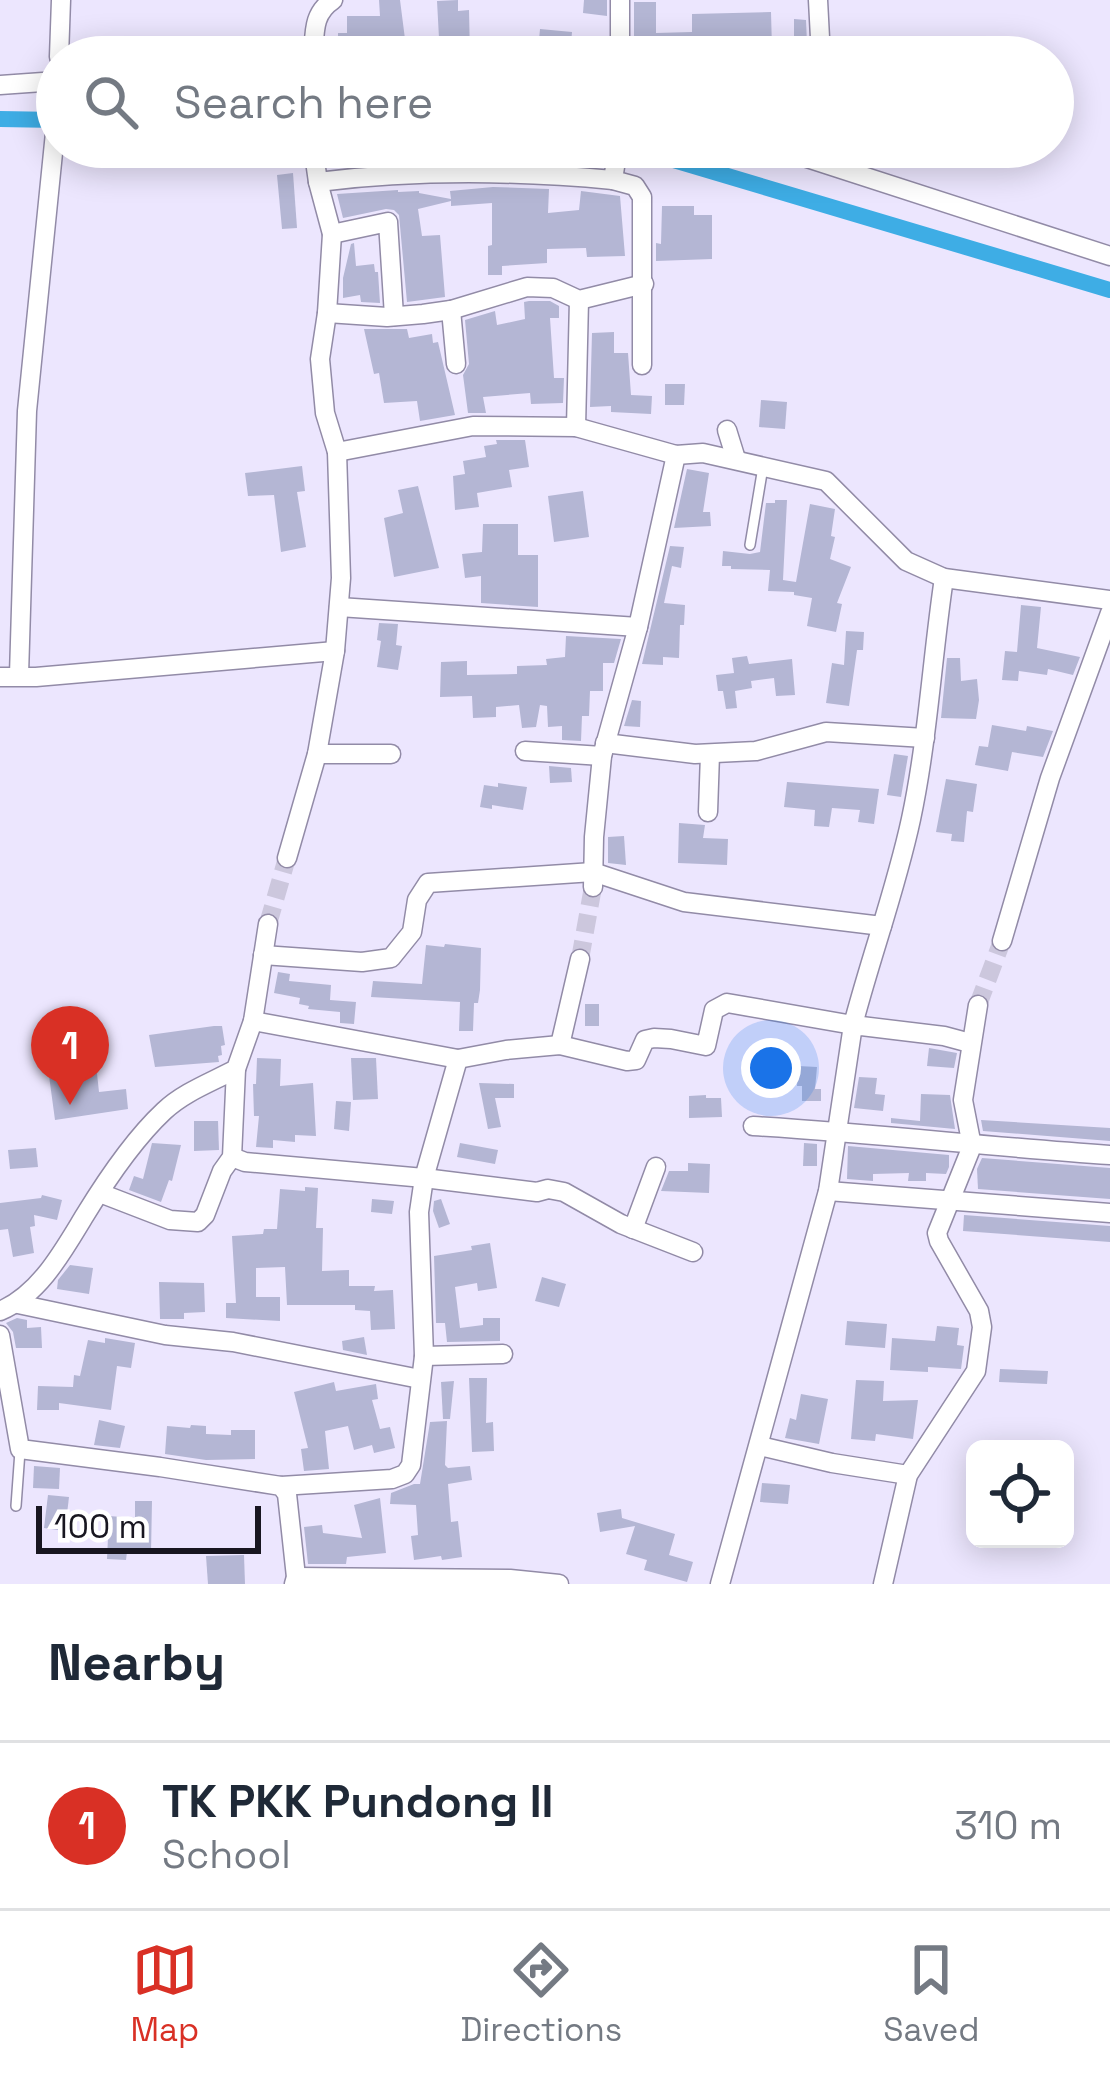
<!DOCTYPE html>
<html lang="en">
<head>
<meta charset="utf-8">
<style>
	body { margin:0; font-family:"Space Grotesk",sans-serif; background:#f2f2f3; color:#1f2937 }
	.controls { position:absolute; right:36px; bottom:36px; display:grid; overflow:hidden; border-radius:18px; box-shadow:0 6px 30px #0003 }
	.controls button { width:108px; height:108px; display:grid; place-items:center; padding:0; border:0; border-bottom:3px solid #e0e1e3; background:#fff; color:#1f2937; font:60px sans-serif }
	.scale { position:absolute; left:36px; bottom:30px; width:225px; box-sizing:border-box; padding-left:12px; border:6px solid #181620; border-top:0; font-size:33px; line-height:42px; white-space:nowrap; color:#181620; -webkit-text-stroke:9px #fff; paint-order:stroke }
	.you { position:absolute; left:771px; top:1068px; width:42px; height:42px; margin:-30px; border:9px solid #fff; border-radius:50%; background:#1a73e8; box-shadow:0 0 0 18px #1a73e833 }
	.badge { display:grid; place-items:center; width:78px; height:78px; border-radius:50%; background:#d93025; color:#fff; font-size:39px; font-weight:700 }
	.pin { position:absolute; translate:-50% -99px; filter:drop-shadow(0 3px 6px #0008) }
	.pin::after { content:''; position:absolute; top:63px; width:42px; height:36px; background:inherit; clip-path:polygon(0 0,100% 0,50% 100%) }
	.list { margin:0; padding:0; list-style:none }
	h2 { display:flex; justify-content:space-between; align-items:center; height:156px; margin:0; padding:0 48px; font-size:51px }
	h2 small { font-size:39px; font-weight:400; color:#747a83 }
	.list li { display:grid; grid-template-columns:78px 1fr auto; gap:36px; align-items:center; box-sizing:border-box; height:168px; padding:0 48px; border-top:3px solid #e0e1e3 }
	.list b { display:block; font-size:45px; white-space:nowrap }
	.list p { margin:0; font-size:39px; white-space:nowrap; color:#747a83 }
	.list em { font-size:39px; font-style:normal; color:#747a83 }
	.icon { flex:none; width:66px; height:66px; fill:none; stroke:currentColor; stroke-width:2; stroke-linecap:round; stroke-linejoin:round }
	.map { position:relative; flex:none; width:1110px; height:1584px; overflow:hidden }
	.search { position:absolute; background:#fff; box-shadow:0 6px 30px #0003; left:36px; right:36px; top:36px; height:132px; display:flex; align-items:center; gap:30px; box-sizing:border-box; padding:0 42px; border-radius:66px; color:#747a83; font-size:45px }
	.sheet { height:324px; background:#fff }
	nav { display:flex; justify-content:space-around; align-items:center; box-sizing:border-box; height:168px; border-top:3px solid #e0e1e3; background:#fff; font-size:33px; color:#747a83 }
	nav a { display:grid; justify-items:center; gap:6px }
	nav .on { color:#d93025 }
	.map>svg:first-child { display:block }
</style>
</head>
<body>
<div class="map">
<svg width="1110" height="1584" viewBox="0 0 1110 1584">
	<rect width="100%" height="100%" fill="#ece6fe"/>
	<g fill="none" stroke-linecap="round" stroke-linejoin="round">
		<g stroke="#3eade5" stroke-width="16">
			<polyline points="0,119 57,120"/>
			<polyline points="630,147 1110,290"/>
		</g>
	</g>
	<g fill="#b4b6d4">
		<polygon points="379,0 400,0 405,39 439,38 437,1 458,0 458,11 469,10 470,56 338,57 338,33 347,33 347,16 380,16"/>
		<polygon points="584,0 607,0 607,16 583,13"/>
		<polygon points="634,2 656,2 656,33 692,32 692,14 771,12 772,49 765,49 765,57 634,57"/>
		<polygon points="794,19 806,20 807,43 794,42"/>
		<polygon points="540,29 572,32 570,54 538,51"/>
		<polygon points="293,173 297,228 282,229 277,175"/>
		<polygon points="493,187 549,189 548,213 579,210 581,191 620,196 625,256 587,257 586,248 547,249 547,263 502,266 502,275 488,275 488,246 492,245 492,203 451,206 451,201 418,209 422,236 440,235 445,297 407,302 399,215 394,210 386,209 343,218 337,194 398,190 398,192 419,191 419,193 451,199 450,191"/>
		<polygon points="662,206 694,206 694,215 712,215 712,259 656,261 656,243 661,244"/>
		<polygon points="354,243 356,266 374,264 375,272 378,272 380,303 361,302 360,295 343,298 343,278 351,244"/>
		<polygon points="529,301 550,301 559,306 559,318 550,318 554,378 564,378 563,403 531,404 530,393 483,397 486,413 468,413 463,375 469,364 465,320 495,311 497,325 525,319 524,302"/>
		<polygon points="364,329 407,329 409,338 432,334 433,343 438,342 455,415 420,421 417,401 384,403 379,373 374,374"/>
		<polygon points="614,332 614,353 628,353 631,395 652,396 651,414 611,412 611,406 590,407 592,333"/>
		<polygon points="665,384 685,384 684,405 665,405"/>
		<polygon points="761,400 787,402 785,429 759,427"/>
		<polygon points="496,440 525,440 529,467 509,470 512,487 477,493 479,507 455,510 453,476 465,474 463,461 486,457 484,446 497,444"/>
		<polygon points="302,466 305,491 297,492 306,547 281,552 274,495 248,496 245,473"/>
		<polygon points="687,469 709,473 703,512 710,512 711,526 674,528"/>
		<polygon points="418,486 439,568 394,577 384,518 403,513 398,490"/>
		<polygon points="583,491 589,537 554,542 548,496"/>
		<polygon points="775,500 787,500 783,580 796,582 810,504 835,509 831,536 835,537 830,559 851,567 837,603 842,604 836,632 807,626 812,598 794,595 794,592 768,591 770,570 731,569 731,566 722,566 723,551 750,554 760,552 766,503 775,503"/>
		<polygon points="483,524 518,524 518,555 538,555 538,607 481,603 481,576 465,578 462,554 482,552"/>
		<polygon points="670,546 684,547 681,568 672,566 664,603 685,605 684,625 680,625 679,658 663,657 663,665 642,664"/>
		<polygon points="1021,605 1041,607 1037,648 1080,657 1073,675 1048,669 1047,675 1019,671 1018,681 1002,680 1005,651 1017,652"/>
		<polygon points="379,623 398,624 396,645 402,646 398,670 377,667 381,641 377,640"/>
		<polygon points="846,631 864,632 863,650 857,650 849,706 826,703 832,663 844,665"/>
		<polygon points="566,636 621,639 614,663 603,663 603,691 590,691 589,716 582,716 581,741 562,740 562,726 548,727 547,706 540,705 536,727 522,728 519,705 496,707 496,717 473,718 472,696 440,697 441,662 467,661 467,675 517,674 517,666 547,665 546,659 565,657"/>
		<polygon points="747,656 749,664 792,659 795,695 776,696 774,678 751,681 752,688 735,691 737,708 726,709 723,691 718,691 716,675 734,673 732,658"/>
		<polygon points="947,658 960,658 961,681 977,679 979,700 976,719 941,718"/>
		<polygon points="632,700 641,701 640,727 624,726"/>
		<polygon points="992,725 1026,731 1027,726 1053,731 1043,757 1012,752 1008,771 975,765 979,746 988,747"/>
		<polygon points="894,754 908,756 901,797 887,795"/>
		<polygon points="549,766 571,768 572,782 550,783"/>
		<polygon points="946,779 977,784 973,812 967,811 964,842 951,841 952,834 936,832"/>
		<polygon points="787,782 879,789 874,824 858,822 860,810 832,808 829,827 814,826 815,810 784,807"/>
		<polygon points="498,783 527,787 523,810 492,805 492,809 480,807 484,785 498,787"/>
		<polygon points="679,823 705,825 703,838 728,839 727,865 678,863"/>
		<polygon points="624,836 626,865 608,863 608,837"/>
		<polygon points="445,944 481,948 480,990 478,1003 474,1003 473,1031 459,1031 460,1002 371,997 373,981 422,984 426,945 444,947"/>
		<polygon points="278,972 290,974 289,981 331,985 330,1000 356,1002 354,1024 340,1023 340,1012 308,1009 309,1006 299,1004 300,998 274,993"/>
		<rect x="585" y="1004" width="14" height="22"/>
		<polygon points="214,1026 222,1026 225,1045 221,1046 222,1055 218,1056 219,1062 155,1067 149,1035"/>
		<polygon points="929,1048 957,1053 954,1068 927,1066"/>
		<polygon points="95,1055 99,1092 126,1089 128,1109 55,1120 47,1061"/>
		<polygon points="257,1058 281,1059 280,1086 313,1083 316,1136 295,1135 295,1142 273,1140 273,1148 256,1147 259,1116 254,1116 253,1084 256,1084"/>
		<polygon points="351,1058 376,1058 378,1099 353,1100"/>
		<polygon points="798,1066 817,1067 815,1089 821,1089 821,1101 802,1101 802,1086 797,1086"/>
		<polygon points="859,1077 877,1078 875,1094 885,1095 883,1111 854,1108"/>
		<polygon points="479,1083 514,1084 514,1098 495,1098 501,1127 488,1129"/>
		<polygon points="921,1094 950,1095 955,1129 891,1123 891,1118 920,1121"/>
		<polygon points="706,1095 706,1098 721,1098 722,1117 689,1118 689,1096"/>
		<polygon points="336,1101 351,1102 349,1131 334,1129"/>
		<polygon points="981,1120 1110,1128 1110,1141 983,1131"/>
		<polygon points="194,1121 218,1121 219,1150 194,1151"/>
		<polygon points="152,1143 181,1145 172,1181 169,1180 161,1202 129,1190 134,1176 143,1179"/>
		<polygon points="460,1143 498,1150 495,1164 457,1157"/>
		<polygon points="804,1143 817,1144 817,1166 803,1166"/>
		<polygon points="848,1146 949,1155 949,1167 946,1174 926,1173 926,1181 908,1181 909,1173 873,1174 873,1181 847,1179"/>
		<polygon points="36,1148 38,1167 10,1169 8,1150"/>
		<polygon points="982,1158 1110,1168 1110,1199 978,1189 977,1169"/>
		<polygon points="688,1163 710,1164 709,1193 661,1191 669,1171 688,1171"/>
		<polygon points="305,1187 318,1188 316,1228 323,1228 322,1271 349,1270 349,1286 375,1286 374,1291 393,1290 395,1329 371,1330 370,1311 355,1310 355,1305 287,1305 285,1267 256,1268 256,1297 280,1297 280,1321 226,1318 226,1303 236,1303 232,1236 263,1234 264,1229 277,1229 280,1189 305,1191"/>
		<polygon points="42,1195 62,1200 57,1220 34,1215 35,1226 30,1227 34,1253 13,1257 8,1229 0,1230 0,1203 41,1198"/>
		<polygon points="372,1199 394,1201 392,1214 371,1212"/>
		<polygon points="441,1199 450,1224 439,1228 433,1211 434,1201"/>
		<polygon points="964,1215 1110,1226 1110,1242 963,1231"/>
		<polygon points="490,1243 497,1288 478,1291 477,1283 455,1287 460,1328 483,1325 483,1318 500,1318 500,1341 447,1342 445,1323 436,1323 434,1256 472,1250 471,1246"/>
		<polygon points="70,1265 93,1268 89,1294 57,1289 58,1280"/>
		<polygon points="542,1277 566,1284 559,1307 535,1301"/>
		<polygon points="159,1282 204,1283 205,1312 184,1313 184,1319 160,1319"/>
		<polygon points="17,1318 27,1320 27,1328 41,1327 42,1348 16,1348 13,1332 6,1323"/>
		<polygon points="847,1321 887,1324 885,1348 845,1345"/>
		<polygon points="937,1326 959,1328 957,1345 964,1346 961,1369 928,1367 928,1372 890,1370 892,1338 935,1341"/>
		<polygon points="364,1337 367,1355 343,1350 342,1341"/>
		<polygon points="105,1338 135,1343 131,1368 117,1366 111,1410 59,1403 59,1410 37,1410 38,1386 73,1387 74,1375 80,1376 88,1340 105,1343"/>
		<polygon points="1000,1369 1048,1371 1047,1384 999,1382"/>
		<polygon points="469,1378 487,1378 486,1423 493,1422 494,1451 472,1452"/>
		<polygon points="856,1380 884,1381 883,1401 918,1400 913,1439 876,1434 875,1441 851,1439"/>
		<polygon points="454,1381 450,1419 443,1419 441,1382"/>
		<polygon points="334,1382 336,1391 376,1384 378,1399 372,1400 380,1429 390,1427 395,1448 374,1453 372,1445 354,1450 348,1426 325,1431 329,1469 304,1471 301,1449 308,1448 294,1392"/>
		<polygon points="801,1394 828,1399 819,1444 785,1438 790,1418 796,1420"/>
		<polygon points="99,1420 125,1426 120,1448 94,1445"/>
		<polygon points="447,1421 445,1465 448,1468 470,1466 472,1480 448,1484 451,1522 458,1521 462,1557 442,1560 441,1556 414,1560 411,1536 418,1535 416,1505 390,1504 391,1493 414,1484 420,1484 430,1422"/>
		<polygon points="191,1425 206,1426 206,1434 231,1435 231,1430 255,1430 255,1459 206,1460 165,1454 167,1426 190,1428"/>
		<polygon points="34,1466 60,1468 59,1489 33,1488"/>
		<polygon points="762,1483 790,1485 788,1504 760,1502"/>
		<polygon points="48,1495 69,1497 65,1531 44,1528"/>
		<polygon points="380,1498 386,1553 347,1557 346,1564 308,1564 304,1527 322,1525 323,1533 362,1538 354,1505"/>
		<polygon points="135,1501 152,1501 151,1553 127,1552 126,1560 107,1559 109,1516 135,1518"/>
		<polygon points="621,1509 622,1518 675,1534 669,1555 693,1562 687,1582 644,1570 647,1560 626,1554 635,1526 600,1532 597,1513"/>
		<polygon points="244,1555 245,1584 208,1584 206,1556"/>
	</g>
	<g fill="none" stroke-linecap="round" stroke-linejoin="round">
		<g stroke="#ccc7dd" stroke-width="18" stroke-dasharray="18 9" stroke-linecap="butt">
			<polyline points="268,924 287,858"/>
			<polyline points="580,959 593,887"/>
			<polyline points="978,1005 1002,941"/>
		</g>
		<g stroke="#928ba7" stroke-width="12">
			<g id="lane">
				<polyline points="750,545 763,467"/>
				<polyline points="16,1506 20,1451"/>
			</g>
		</g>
		<g stroke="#928ba7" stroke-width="21">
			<g id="street">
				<polyline points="818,0 821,57"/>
				<polyline points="59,57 61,0"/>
				<path d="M313 57C315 33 312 14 333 0"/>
				<polyline points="620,57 620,0"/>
				<polyline points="0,85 57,81"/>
				<polyline points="618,147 613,180 635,186 642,197 642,365"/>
				<polyline points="773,147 1110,256"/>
				<path d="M318 182C415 170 516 171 613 180"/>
				<polyline points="332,234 388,222 394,316"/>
				<polyline points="451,310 456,364"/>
				<polyline points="327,313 387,317 423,314 451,310 527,287 553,288 579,300 644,284"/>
				<polyline points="576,427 579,300"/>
				<polyline points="727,430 736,459"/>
				<polyline points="337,452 473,426 576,427 676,455 703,453 826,481 906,561 944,578 1110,600"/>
				<polyline points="339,607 638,627"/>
				<polyline points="19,675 27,411 57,113"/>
				<polyline points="0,677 36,677 335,651"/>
				<polyline points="605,743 695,754 756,751 826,732 925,738"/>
				<polyline points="525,751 602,756"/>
				<polyline points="317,754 391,754"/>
				<polyline points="708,812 710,754"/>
				<polyline points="287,858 317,754 335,651 341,578 337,452 325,413 320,359 327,313 332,234 318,182 313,147"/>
				<polyline points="593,887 594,837 602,756 638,627 676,455"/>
				<polyline points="1002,941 1050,778 1110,613"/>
				<polyline points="263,955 362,962 391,958 412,932 417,900 428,883 593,872 684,902 882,926"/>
				<path d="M253 1021 458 1059 506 1050 560 1045 627 1061 636 1060 645 1040 654 1038 671 1039 706 1046 714 1010 727 1003 853 1025C871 956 896 889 911 819 928 739 932 658 944 578"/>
				<polyline points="560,1045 580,959"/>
				<path d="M753 1126C872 1133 991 1147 1110 1155"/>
				<polyline points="232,1157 245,1162 424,1178 537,1192 548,1189 564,1192 621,1224 693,1252"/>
				<polyline points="828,1191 1110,1213"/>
				<polyline points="100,1193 170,1220 198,1222 205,1215 222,1171 232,1157 236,1069"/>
				<polyline points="633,1229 656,1167"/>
				<polyline points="18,1304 165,1335 233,1342 420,1379"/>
				<path d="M0 1311C40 1294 63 1251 85 1215 107 1179 133 1140 164 1111 184 1092 212 1082 236 1069L253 1021 268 924"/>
				<polyline points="0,1335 20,1449 160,1467 281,1486 287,1494 296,1577 294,1584"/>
				<polyline points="424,1356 503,1354"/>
				<polyline points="760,1446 832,1463 908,1475"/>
				<polyline points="281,1486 392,1479 405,1474 411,1465 424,1356 419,1212 424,1178 458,1059"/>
				<polyline points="296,1577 510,1579 559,1584"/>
				<polyline points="720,1584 828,1191 853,1025 944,1036 970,1043"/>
				<polyline points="883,1584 908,1475 976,1371 982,1327 979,1311 939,1241 937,1233 972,1146 963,1100 978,1005"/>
			</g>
		</g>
		<use href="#lane" stroke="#fff" stroke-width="9"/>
		<use href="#street" stroke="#fff" stroke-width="18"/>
	</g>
</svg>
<div class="controls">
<button><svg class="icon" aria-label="locate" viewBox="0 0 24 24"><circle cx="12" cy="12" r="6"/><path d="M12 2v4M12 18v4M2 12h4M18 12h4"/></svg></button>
</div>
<div class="scale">100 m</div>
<div class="you"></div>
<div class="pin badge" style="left:70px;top:1105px">1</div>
<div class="search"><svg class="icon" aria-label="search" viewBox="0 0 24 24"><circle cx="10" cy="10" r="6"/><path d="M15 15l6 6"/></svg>Search here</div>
</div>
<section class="sheet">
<h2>Nearby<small></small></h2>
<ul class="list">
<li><span class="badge">1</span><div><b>TK PKK Pundong II</b><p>School</p></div><em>310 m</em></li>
</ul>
</section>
<nav>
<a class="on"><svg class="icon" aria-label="map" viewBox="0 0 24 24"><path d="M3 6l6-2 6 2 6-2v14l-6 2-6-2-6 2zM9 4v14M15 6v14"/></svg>Map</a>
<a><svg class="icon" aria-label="directions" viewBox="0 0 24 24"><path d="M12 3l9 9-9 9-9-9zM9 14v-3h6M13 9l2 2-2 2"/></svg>Directions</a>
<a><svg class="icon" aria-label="saved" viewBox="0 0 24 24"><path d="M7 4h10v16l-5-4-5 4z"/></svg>Saved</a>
</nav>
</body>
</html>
